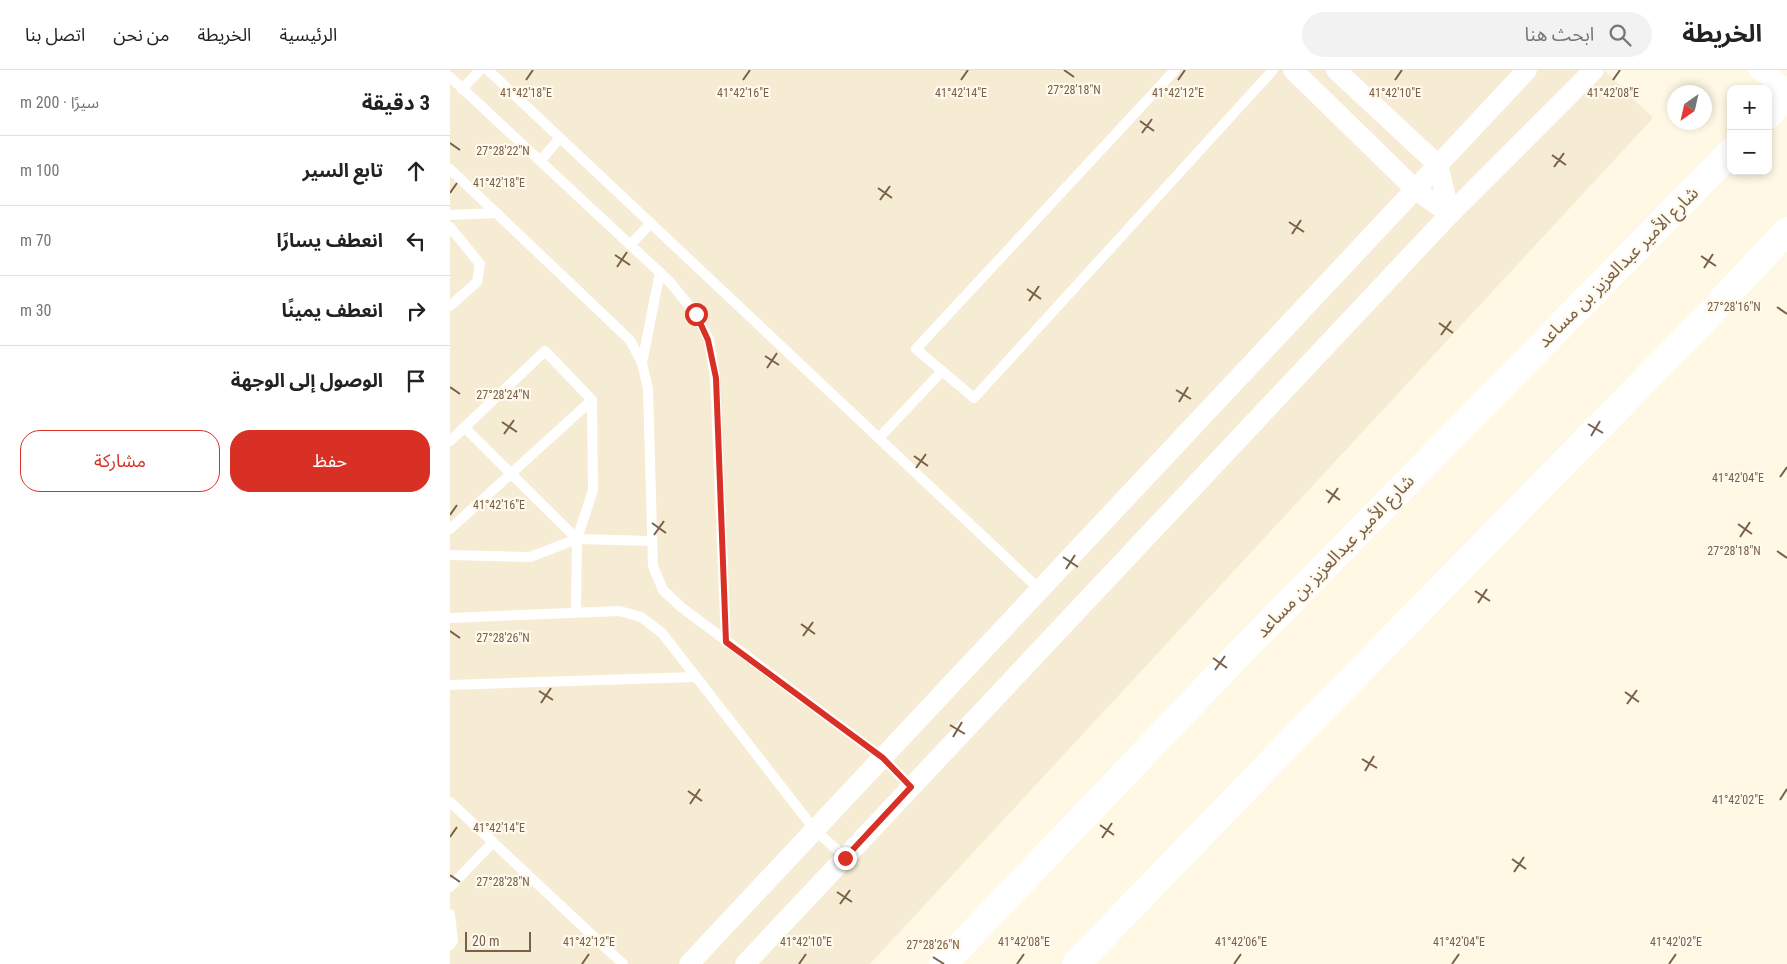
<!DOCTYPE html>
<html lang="ar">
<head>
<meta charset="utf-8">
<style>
	body { margin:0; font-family:"Roboto Condensed","Noto Sans Arabic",sans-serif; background:#f2f2f2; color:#222; direction:rtl }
	.controls { position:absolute; right:15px; top:15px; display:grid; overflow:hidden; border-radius:10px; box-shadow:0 2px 8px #0003 }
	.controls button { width:45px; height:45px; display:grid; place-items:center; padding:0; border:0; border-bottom:1px solid #e0e0e0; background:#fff; color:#222; font:25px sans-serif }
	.compass { position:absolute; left:1217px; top:15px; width:45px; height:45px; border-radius:50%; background:#fff; box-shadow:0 2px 8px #0003; rotate:214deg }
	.scale { position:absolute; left:15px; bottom:12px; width:66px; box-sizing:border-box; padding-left:5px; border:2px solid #796048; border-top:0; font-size:14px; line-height:18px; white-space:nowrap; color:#796048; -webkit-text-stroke:4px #fffaed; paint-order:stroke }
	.stop { position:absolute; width:15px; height:15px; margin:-11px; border:4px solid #d93025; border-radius:50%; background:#fff }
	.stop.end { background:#d93025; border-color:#fff; box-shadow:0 1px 5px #0008 }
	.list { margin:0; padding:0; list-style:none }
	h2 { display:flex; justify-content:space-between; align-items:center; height:65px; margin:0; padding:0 20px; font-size:21px }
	h2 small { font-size:16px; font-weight:400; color:#767676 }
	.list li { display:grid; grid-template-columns:32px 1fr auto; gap:15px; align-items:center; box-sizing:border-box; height:70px; padding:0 20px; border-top:1px solid #e0e0e0 }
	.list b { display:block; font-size:19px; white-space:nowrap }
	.list em { font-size:16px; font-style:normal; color:#767676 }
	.actions { display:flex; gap:10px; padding:15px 20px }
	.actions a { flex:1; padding:11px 0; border:1px solid #d93025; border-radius:20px; text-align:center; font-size:18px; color:#d93025 }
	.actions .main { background:#d93025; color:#fff }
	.icon { flex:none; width:28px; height:28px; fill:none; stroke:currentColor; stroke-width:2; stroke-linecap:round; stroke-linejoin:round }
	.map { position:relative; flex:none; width:1337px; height:894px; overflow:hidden; direction:ltr }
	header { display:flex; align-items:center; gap:30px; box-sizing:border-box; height:70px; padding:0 25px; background:#fff; border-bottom:1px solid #e0e0e0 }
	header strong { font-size:24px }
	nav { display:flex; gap:28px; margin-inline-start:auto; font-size:18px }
	.search { width:350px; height:45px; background:#f2f2f2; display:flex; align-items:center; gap:12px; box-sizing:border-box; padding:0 18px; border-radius:28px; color:#767676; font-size:19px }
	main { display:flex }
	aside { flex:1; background:#fff }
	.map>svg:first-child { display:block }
</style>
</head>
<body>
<header>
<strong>الخريطة</strong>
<div class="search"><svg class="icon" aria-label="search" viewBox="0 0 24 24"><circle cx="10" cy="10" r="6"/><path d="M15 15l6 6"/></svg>ابحث هنا</div>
<nav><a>الرئيسية</a><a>الخريطة</a><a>من نحن</a><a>اتصل بنا</a></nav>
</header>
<main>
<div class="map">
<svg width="1337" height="894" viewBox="0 0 1337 894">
	<rect width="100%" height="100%" fill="#fef8e5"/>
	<polygon fill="#f6ebd3" points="0,0 1154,0 1203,48 420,894 0,894"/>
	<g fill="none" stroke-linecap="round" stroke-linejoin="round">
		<g stroke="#fff" stroke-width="10">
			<polyline points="38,0 589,519"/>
			<polyline points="725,0 466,279 524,328 823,0"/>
			<polyline points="0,7 219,211 246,244 259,270 265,308 276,572"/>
			<polyline points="12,19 30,0"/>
			<polyline points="90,91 110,68"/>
			<polyline points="0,99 180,270 192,293 198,319 203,496 213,520 231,537 433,688 461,717"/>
			<polyline points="0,145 47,143"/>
			<polyline points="0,157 30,194 27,212 0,236"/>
			<polyline points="180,175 201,153"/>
			<polyline points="192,293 210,202"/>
			<polyline points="15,358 127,469"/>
			<polyline points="429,368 492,301"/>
			<polyline points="0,371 95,281 142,330 143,420 127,469 126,543"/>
			<polyline points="0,459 142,330"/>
			<polyline points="0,485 80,487 127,469 202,471"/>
			<polyline points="0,548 170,541 191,547 212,563 365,760 395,787"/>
			<polyline points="0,615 246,607"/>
			<polyline points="0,732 173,894"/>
			<polyline points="0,817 43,772"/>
			<polyline points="0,844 3,871 0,875"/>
		</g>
		<g stroke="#fff" stroke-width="20">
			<polyline points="843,0 966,120 1000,144"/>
			<polyline points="886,0 988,95 1000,144"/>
			<polyline points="1309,0 1337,19"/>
			<polyline points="239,894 1077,0"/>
			<polyline points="295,894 1000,144 1144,0"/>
		</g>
		<g stroke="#fff" stroke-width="28">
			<polyline points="1318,45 1337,26"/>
			<polyline points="493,894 785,588 1281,82"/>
			<polyline points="626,894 855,657 1250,254 1337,161"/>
		</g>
	</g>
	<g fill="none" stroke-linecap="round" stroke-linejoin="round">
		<polyline stroke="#d93025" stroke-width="6" points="246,244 258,270 266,308 276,572 433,688 461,717 395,788"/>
	</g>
	<path fill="none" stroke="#796048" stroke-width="2" d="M614 0 624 7M76 10 83 0M293 10 300 0M511 10 518 0M728 10 735 0M945 10 952 0M1163 10 1170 0M690 51 704 61M692 63 702 49M0 73 10 80M1102 85 1116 95M1104 97 1114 83M428 118 442 128M0 123 7 113M430 130 440 116M839 152 854 162M842 164 851 150M165 185 180 195M1251 186 1266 196M167 197 177 182M1254 198 1263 184M577 219 591 229M579 231 589 216M1327 237 1337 244M989 253 1003 263M991 265 1001 251M315 286 329 295M317 298 327 283M0 317 10 324M726 320 741 329M729 332 738 317M52 352 67 362M1138 354 1153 363M54 364 64 350M1141 366 1150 351M464 386 478 396M466 398 476 384M1330 407 1337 397M876 420 890 430M878 433 888 418M0 445 7 435M202 453 216 463M1288 454 1302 464M204 465 214 451M1290 467 1300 452M1327 481 1337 488M613 487 628 497M616 499 625 485M1025 521 1040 531M1028 533 1037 519M351 554 365 564M0 561 10 568M353 566 363 552M763 588 777 598M765 600 775 586M89 621 103 630M1175 622 1189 632M91 633 101 618M1177 634 1187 620M500 655 515 664M503 667 512 652M912 689 927 698M915 701 924 686M238 721 252 731M1330 730 1337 719M240 734 250 719M650 755 664 765M0 767 7 757M652 768 662 753M1062 789 1076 799M1064 802 1074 787M0 805 10 812M387 822 402 832M390 834 400 820M483 887 494 894M132 894 139 884M349 894 356 884M567 894 574 884M784 894 791 884M1002 894 1009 884M1219 894 1226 884"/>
	<g text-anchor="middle" stroke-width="4.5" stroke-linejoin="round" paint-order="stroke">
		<g font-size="18" fill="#796048" stroke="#fffaed">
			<text transform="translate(1168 197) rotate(-45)" y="6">شارع الأمير عبدالعزيز بن مساعد</text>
			<text transform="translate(885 486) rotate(-46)" y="6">شارع الأمير عبدالعزيز بن مساعد</text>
		</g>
	</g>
	<g font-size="12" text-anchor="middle" fill="#796048" stroke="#fffaed" stroke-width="4.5" stroke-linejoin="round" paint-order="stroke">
		<text x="624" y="24">27°28'18"N</text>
		<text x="76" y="27">41°42'18"E</text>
		<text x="293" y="27">41°42'16"E</text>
		<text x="511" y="27">41°42'14"E</text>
		<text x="728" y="27">41°42'12"E</text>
		<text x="945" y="27">41°42'10"E</text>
		<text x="1163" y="27">41°42'08"E</text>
		<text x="53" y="85">27°28'22"N</text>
		<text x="49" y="117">41°42'18"E</text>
		<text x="1284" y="241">27°28'16"N</text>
		<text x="53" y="329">27°28'24"N</text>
		<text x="1288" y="412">41°42'04"E</text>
		<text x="49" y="439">41°42'16"E</text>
		<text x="1284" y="485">27°28'18"N</text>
		<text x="53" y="572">27°28'26"N</text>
		<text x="1288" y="734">41°42'02"E</text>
		<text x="49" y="762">41°42'14"E</text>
		<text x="53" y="816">27°28'28"N</text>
		<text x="139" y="876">41°42'12"E</text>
		<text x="356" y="876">41°42'10"E</text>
		<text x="574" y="876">41°42'08"E</text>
		<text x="791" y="876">41°42'06"E</text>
		<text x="1009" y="876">41°42'04"E</text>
		<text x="1226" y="876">41°42'02"E</text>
		<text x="483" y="879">27°28'26"N</text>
	</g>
</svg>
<div class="controls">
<button>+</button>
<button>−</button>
</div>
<svg class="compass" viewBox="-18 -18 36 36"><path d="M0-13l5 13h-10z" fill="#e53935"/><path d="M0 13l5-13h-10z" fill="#767676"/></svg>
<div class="scale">20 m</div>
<div class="stop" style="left:246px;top:244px"></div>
<div class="stop end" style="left:395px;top:788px"></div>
</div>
<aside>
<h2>3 دقيقة<small>سيرًا · 200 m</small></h2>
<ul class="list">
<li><svg class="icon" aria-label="ahead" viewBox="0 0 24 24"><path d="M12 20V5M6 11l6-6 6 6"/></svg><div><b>تابع السير</b></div><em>100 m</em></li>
<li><svg class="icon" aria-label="left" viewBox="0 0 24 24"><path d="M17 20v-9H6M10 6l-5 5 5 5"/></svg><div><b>انعطف يسارًا</b></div><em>70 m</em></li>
<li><svg class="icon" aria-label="right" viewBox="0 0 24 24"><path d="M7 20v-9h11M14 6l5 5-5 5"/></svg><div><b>انعطف يمينًا</b></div><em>30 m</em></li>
<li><svg class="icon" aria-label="arrive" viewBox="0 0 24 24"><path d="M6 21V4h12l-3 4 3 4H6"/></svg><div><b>الوصول إلى الوجهة</b></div></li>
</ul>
<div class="actions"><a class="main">حفظ</a><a>مشاركة</a></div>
</aside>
</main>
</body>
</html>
